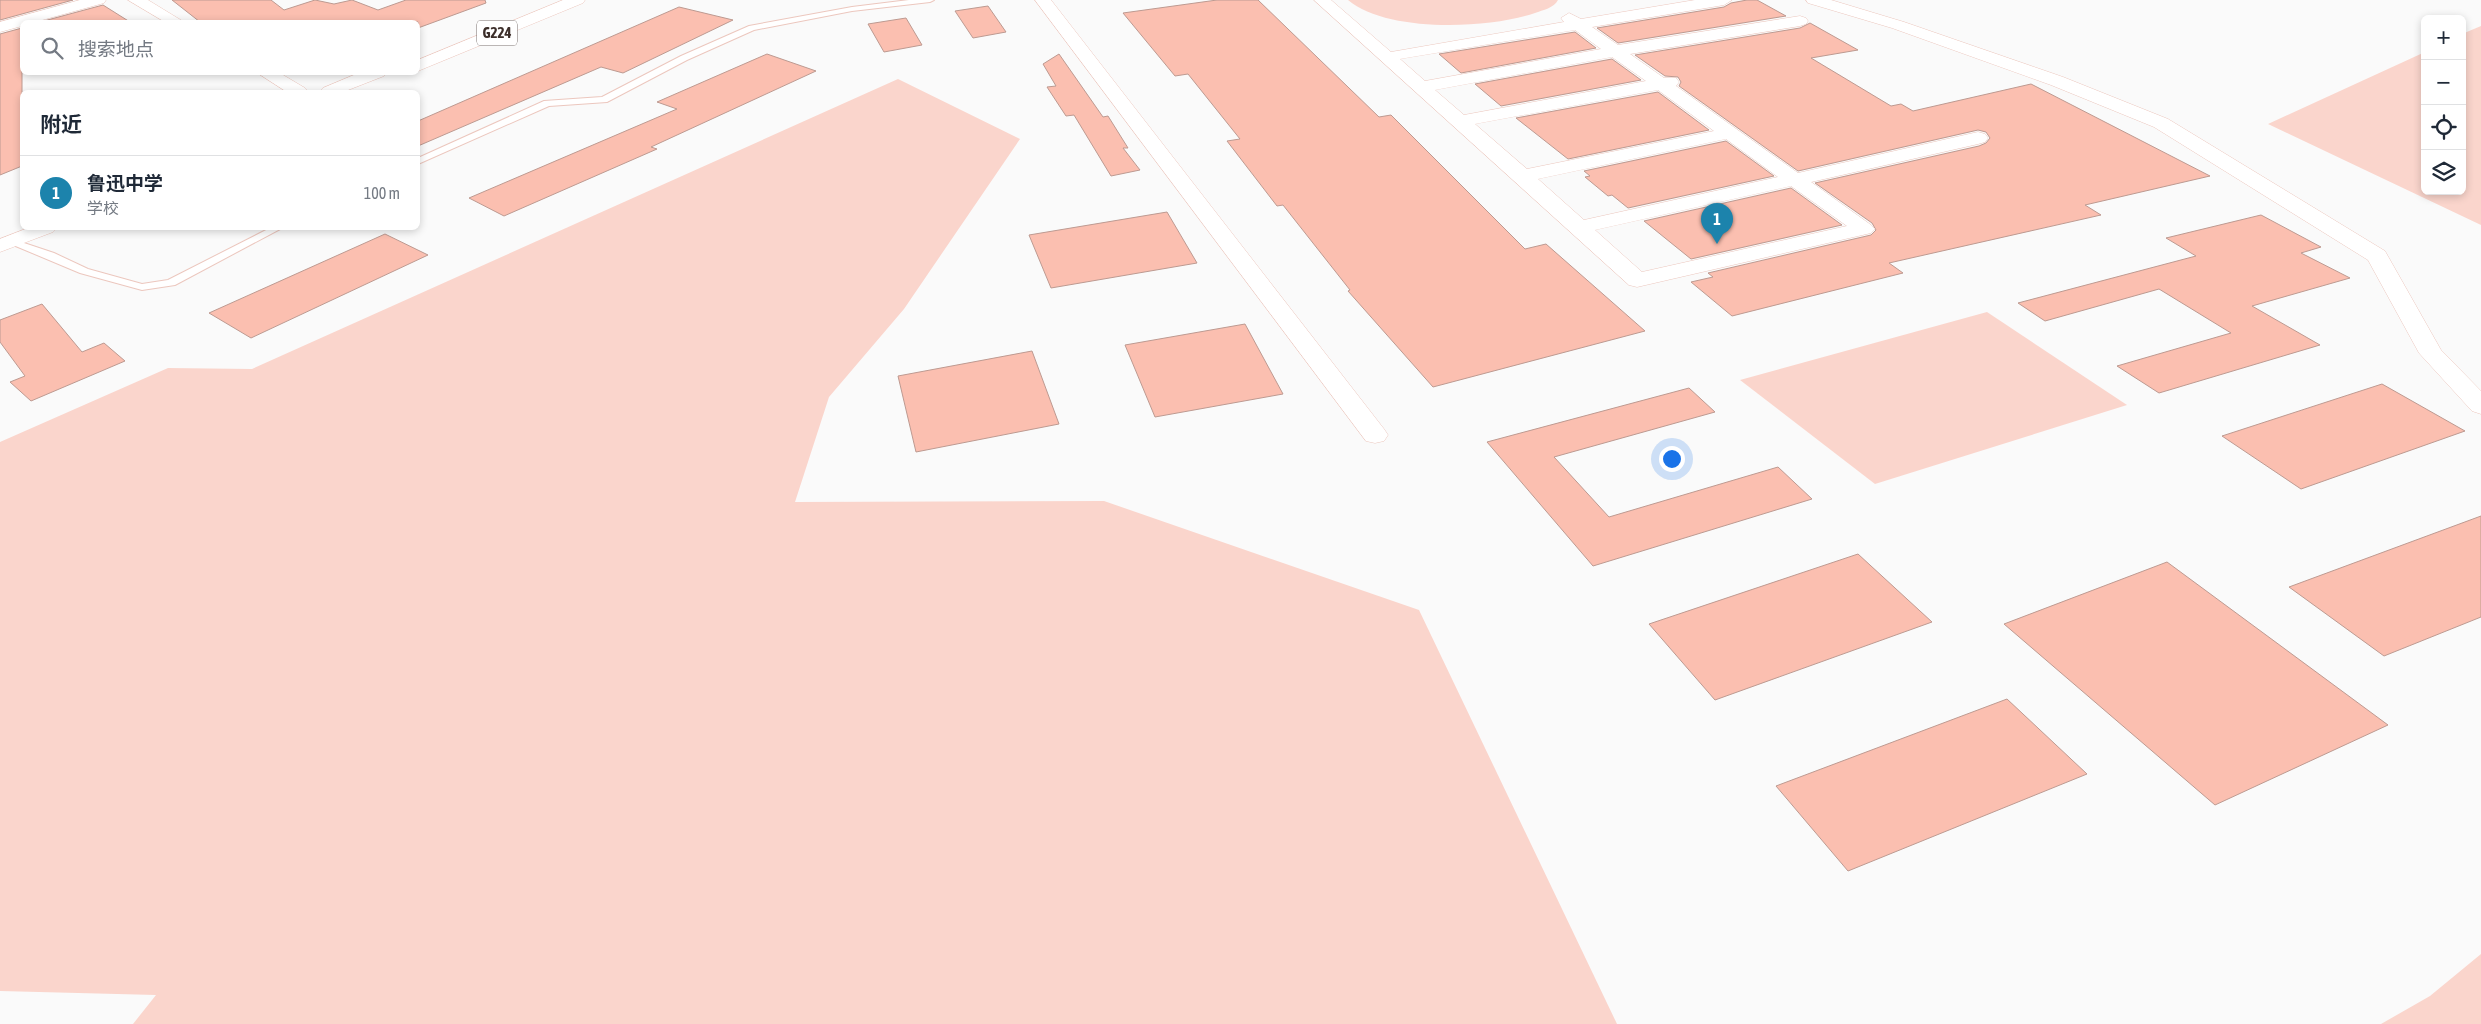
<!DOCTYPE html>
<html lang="zh">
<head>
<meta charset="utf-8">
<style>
	body { margin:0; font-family:"Asap Condensed","Noto Sans SC",sans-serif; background:#f2f2f3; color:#1f2937 }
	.controls { position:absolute; right:15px; top:15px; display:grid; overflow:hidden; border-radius:8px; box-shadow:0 2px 8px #0003 }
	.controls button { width:45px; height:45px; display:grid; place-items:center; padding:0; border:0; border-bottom:1px solid #e0e1e3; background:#fff; color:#1f2937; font:25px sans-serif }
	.you { position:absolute; left:1671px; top:458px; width:18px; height:18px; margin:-12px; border:4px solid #fff; border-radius:50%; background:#1a73e8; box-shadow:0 0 0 8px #1a73e833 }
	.badge { display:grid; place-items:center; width:32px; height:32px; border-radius:50%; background:#1c83ac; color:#fff; font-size:16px; font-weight:700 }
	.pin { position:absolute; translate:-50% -41px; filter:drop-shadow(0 1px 2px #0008) }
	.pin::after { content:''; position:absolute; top:26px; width:18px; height:15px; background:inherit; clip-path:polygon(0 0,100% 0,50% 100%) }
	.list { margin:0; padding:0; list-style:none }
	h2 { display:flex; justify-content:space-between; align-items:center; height:65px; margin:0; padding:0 20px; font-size:21px }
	h2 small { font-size:16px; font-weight:400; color:#747a83 }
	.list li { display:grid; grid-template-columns:32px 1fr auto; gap:15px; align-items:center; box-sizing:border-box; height:75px; padding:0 20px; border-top:1px solid #e0e1e3 }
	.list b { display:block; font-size:19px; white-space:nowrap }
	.list p { margin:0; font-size:16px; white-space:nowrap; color:#747a83 }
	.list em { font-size:16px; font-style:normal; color:#747a83 }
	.icon { flex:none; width:28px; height:28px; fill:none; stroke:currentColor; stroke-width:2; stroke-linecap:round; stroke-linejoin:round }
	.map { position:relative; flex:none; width:2481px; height:1024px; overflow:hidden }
	.search { position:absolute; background:#fff; box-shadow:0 2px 8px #0003; left:20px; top:20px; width:400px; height:55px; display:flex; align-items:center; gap:12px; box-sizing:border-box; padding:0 18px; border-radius:8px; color:#747a83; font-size:19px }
	.panel { position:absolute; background:#fff; box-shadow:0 2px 8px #0003; left:20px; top:90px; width:400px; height:140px; border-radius:8px }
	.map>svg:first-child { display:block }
</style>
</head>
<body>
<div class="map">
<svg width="2481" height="1024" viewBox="0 0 2481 1024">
	<rect width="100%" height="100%" fill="#fafafa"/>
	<g fill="#fad5cc">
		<path d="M1348 0H1558C1554 8 1543 10 1535 13 1489 29 1387 33 1348 0Z"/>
		<polygon points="2481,26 2481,225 2268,124 2425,52 2425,191 2462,191 2462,34"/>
		<polygon points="898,79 1020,139 904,309 829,397 795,502 1104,501 1419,610 1617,1024 133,1024 156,995 0,991 0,442 168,368 252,369"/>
		<polygon points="1987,312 2127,405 1875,484 1740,380"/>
		<polygon points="2481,954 2481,1024 2381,1024 2430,996"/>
	</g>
	<g fill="#fbbfb0" stroke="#bd9a91">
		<polygon points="0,0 73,0 0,20"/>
		<polygon points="172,0 271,0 284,10 315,0 334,4 352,0 378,10 406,0 485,0 486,3 418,28 418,22 200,22"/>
		<polygon points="1217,0 1258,0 1379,117 1391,115 1525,249 1546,244 1645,331 1433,387 1348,291 1350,290 1283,205 1277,206 1227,141 1240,139 1188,74 1175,76 1123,13"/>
		<polygon points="1747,0 1757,0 1786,16 1618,43 1597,28 1724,7 1731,3"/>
		<polygon points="103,5 130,22 40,22"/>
		<polygon points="988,6 1006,32 973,38 955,11"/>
		<polygon points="679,7 733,20 623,73 601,67 418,146 418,121"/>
		<polygon points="906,18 922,45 884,52 868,24"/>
		<polygon points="1810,23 1858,50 1811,58 1891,106 1901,104 1913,111 2031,84 2210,176 2085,205 2101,215 1889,263 1903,273 1732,316 1691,282 1713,277 1708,273 1871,235 1876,230 1872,223 1815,183 1979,146 1986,143 1990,138 1986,132 1978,130 1798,171 1679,86 1681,82 1678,77 1665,76 1635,55 1800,28"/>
		<polygon points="22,28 22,166 0,175 0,34"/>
		<polygon points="1575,32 1596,48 1461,73 1439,54"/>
		<polygon points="767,54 816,71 651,147 657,149 504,216 469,198 677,109 657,102"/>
		<polygon points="1059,54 1103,117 1108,116 1128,148 1123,148 1140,170 1111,176 1074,115 1066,116 1047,87 1056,86 1043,64"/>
		<polygon points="1612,59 1641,80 1501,106 1475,84"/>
		<polygon points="1658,92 1709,130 1568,159 1516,118"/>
		<polygon points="1726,141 1774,176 1628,208 1612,195 1608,196 1585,177 1590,176 1584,171"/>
		<polygon points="1791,188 1842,225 1691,259 1644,221"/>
		<polygon points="1167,212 1197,263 1051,288 1029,235"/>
		<polygon points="2261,215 2321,247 2301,253 2350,278 2252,306 2320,345 2159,393 2117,366 2231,333 2159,289 2045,321 2018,303 2196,256 2166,238"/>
		<polygon points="385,234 428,255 251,338 209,313"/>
		<polygon points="42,304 82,352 104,343 125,361 31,401 10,382 25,376 0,342 0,320"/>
		<polygon points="1245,324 1283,394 1155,417 1125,345"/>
		<polygon points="1032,351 1059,424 916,452 898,376"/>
		<polygon points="2382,384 2465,431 2301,489 2222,436"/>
		<polygon points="1689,388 1715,412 1554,457 1609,517 1778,467 1812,499 1593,566 1487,442"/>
		<polygon points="2481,516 2481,617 2384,656 2289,587"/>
		<polygon points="1858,554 1932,622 1715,700 1649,624"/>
		<polygon points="2167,562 2388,725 2215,805 2004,624"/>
		<polygon points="2007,699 2087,774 1848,871 1776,786"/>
	</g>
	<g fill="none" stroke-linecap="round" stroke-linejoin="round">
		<g stroke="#ecc7be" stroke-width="2">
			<g id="lane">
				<polygon points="909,0 934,0 930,2 852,11 754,30 687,60 607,102 549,106 418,164 418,158 544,101 602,97 681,56 749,26 852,7"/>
				<polygon points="270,228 282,228 175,285 142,290 80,273 6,242 7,240 15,240 54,253 88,269 142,284 168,280"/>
			</g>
		</g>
		<g stroke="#ecc7be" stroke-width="1">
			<g id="street">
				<polygon points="80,0 106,0 104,3 35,22 22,22 22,26 0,32 0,22"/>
				<polygon points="1035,0 1051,0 1384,429 1388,435 1384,441 1375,443 1366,441"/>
				<path d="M1314 0H1331L1391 52 1564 22 1561 18 1569 13 1581 19 1695 0H1732L1724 5 1592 27 1618 45 1800 16 1806 18 1808 21 1806 24 1800 26 1630 54 1664 78H1676L1679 82 1676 86 1798 173 1978 132 1985 134 1988 138 1985 142 1978 144 1811 182 1871 225 1875 229 1871 233 1637 287 1629 285ZM1575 30 1601 49 1425 81 1400 59ZM1612 57 1646 81 1464 115 1435 90ZM1658 90 1714 131 1527 169 1475 124ZM1726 139 1778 177 1584 220 1538 179ZM1791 186 1847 226 1642 272 1595 230Z"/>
				<polygon points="1806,0 1831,0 1904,22 2063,77 2168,119 2385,251 2441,350 2481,391 2481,414 2472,411 2419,353 2368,260 2154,127 2051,85 1892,28 1808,3"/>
			</g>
		</g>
		<g stroke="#ecc7be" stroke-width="1">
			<g id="secondary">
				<polygon points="128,0 148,0 184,22 165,22"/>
				<polygon points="256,72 278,72 305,88 308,92 287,92"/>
			</g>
		</g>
		<g stroke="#ecc7be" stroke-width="1">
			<g id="highway">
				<polygon points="563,0 585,0 583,3 418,71 418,60"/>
				<polygon points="361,72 386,72 384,76 343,92 320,92 323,88"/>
				<polygon points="28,228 57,228 53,232 0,252 0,239"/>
			</g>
		</g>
		<use href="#lane" fill="#fff" fill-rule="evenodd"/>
		<use href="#street" fill="#fff" fill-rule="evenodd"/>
		<use href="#secondary" fill="#fff" fill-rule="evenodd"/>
		<use href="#highway" fill="#fff" fill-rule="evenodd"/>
	</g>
	<g text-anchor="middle" stroke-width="5" stroke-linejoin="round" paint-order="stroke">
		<rect fill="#fff" stroke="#766d6a" stroke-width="1" x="477" y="20.5" width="40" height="25" rx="4"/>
		<g font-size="15" font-weight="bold" fill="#3c2e2a">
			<text x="497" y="38">G224</text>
		</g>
	</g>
</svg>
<div class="controls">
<button>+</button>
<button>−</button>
<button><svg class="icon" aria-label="locate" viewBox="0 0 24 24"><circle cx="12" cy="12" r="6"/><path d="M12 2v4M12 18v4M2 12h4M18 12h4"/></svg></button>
<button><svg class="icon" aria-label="layers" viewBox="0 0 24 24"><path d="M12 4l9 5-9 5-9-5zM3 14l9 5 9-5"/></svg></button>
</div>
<div class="you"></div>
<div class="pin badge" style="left:1717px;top:244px">1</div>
<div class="search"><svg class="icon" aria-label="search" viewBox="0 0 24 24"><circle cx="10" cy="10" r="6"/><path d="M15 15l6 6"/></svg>搜索地点</div>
<section class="panel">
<h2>附近<small></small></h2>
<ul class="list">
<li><span class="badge">1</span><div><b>鲁迅中学</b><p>学校</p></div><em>100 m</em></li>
</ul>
</section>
</div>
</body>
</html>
